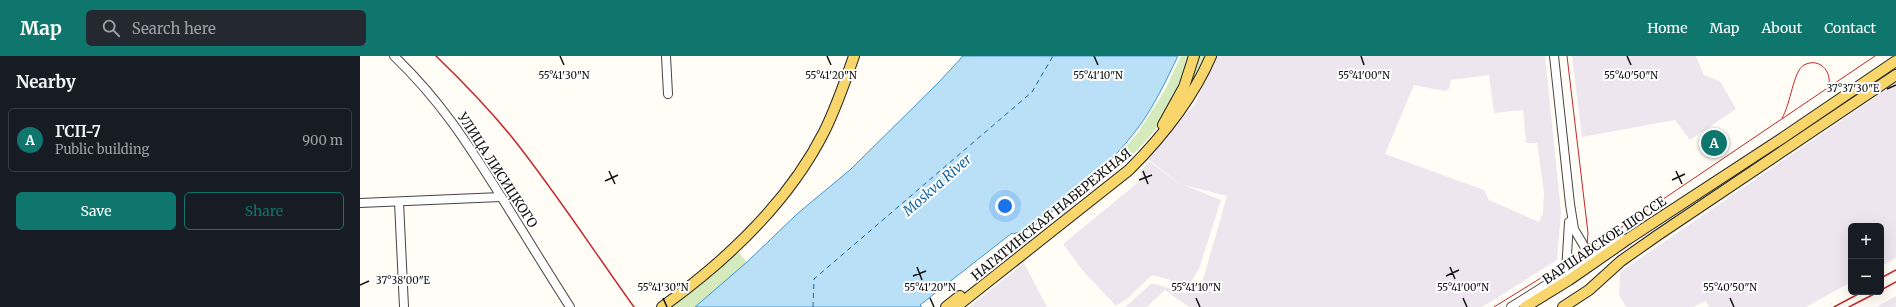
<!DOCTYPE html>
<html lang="en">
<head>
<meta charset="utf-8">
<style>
	body { margin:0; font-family:Merriweather,serif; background:#242831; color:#f1f3f6 }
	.controls { position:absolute; right:12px; bottom:12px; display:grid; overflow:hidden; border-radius:6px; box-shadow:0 4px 16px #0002 }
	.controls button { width:36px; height:36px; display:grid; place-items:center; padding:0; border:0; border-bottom:1px solid #363941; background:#171b24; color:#f1f3f6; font:20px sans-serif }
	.you { position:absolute; left:645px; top:150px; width:14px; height:14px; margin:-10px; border:3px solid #fff; border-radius:50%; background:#1a73e8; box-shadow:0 0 0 6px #1a73e833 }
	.badge { display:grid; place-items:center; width:26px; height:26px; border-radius:50%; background:#0f766e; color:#fff; font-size:13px; font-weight:700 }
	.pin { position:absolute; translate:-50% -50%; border:2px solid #fff; box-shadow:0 1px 4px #0006 }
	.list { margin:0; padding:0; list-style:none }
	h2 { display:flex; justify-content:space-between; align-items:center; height:52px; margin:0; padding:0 16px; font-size:17px }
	h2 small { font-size:13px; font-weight:400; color:#9ea1a6 }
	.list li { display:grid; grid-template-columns:26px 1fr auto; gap:12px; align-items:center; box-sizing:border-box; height:64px; margin:0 8px 8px; padding:0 8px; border:1px solid #363941; border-radius:6px }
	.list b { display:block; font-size:15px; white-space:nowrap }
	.list p { margin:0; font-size:13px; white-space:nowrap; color:#9ea1a6 }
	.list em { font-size:13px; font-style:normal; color:#9ea1a6 }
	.actions { display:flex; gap:8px; padding:12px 16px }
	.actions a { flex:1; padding:9px 0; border:1px solid #0f766e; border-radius:6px; text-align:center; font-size:14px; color:#0f766e }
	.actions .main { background:#0f766e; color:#fff }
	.icon { flex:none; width:22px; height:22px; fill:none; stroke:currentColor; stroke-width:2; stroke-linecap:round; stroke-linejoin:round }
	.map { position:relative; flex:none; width:1536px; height:251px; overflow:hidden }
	header { display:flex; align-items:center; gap:24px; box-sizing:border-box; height:56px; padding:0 20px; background:#0f766e; color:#fff }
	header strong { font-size:19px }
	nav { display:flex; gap:22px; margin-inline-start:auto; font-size:14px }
	.search { width:280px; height:36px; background:#242831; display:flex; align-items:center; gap:10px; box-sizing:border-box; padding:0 14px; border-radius:6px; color:#9ea1a6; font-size:15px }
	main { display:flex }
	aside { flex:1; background:#171b24 }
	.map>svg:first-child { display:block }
</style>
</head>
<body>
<header>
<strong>Map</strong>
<div class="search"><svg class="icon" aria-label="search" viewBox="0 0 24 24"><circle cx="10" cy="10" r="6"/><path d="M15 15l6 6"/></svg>Search here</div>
<nav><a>Home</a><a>Map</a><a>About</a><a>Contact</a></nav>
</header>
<main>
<aside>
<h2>Nearby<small></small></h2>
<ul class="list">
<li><span class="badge">A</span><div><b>ГСП-7</b><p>Public building</p></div><em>900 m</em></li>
</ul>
<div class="actions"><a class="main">Save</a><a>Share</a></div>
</aside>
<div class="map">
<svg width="1536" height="251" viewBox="0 0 1536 251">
	<rect width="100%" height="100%" fill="#fffdf5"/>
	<g fill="#eee6ef" fill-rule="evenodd">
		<path d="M856 0H1185L1201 156 1197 204 1122 251H829L805 234 787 251H765L792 227 825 237 842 227 867 140 824 129 861 144 839 213 829 229 792 219 768 242 756 250 723 215 703 188 781 124V115L789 105 818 127 821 129 788 103 808 77 835 48ZM1129 19 1134 57 1163 54 1166 87H1177L1184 136 1183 158 1179 166 1129 144 1124 134 1025 98 1054 29 1084 35 1089 33 1091 24Z"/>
		<polygon points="1212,0 1336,0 1344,19 1360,25 1376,53 1330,84 1315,64 1222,81"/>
		<polygon points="1536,27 1536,202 1521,210 1521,170 1491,170 1491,226 1446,251 1349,251 1346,245 1333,251 1266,251 1259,239 1260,216"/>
		<polygon points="664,207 687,251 609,251"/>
		<polygon points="1536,240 1536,251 1517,251 1525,246"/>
	</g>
	<g fill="#d5ebbd">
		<path d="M821 0H828C823 16 818 34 811 49 788 94 743 124 704 154L697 157 758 100 779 75 805 34Z"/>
		<polygon points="838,0 847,0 822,48"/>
		<polygon points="378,196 387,206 335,251 312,251"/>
	</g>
	<path fill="#b9e0f7" stroke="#3f96cf" d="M603 0H818C806 25 794 50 778 72 747 114 705 145 665 177L662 175 653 178 652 177 560 249 562 251H335L387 206 437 158 491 113 579 26Z"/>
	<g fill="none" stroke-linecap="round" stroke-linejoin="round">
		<polyline stroke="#1768a6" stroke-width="1" stroke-dasharray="5 4" stroke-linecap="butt" points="453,251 454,223 672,36 693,0"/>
		<g stroke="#444" stroke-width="10">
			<g id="minor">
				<path d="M34 0C81 45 108 88 142 142 165 179 187 215 210 251"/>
				<polyline points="306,0 308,38"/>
				<polyline points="1194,0 1210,148 1214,173 1224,190 1236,198"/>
				<polyline points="39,146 44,251"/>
				<polyline points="0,147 141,141"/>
				<polyline points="1208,220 1206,216 1209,166"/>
				<polyline points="1151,251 1251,188 1265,183"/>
			</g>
		</g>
		<g stroke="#222" stroke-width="12">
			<g id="major">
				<polyline points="803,69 824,31 834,0"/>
				<path d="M302 251C366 205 428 147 464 76 476 52 485 26 494 0"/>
				<polyline points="586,251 600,240"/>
				<path d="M596 251 769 114C803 80 832 44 851 0"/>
				<polyline points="1165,251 1209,224 1268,183 1424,81 1536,5"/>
				<polyline points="1203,251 1229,234 1261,205 1298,179 1536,19"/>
			</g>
		</g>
		<use href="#minor" stroke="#fff" stroke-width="8"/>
		<use href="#major" stroke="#f9d66b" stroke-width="10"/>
		<g stroke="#c4262e" stroke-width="1">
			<polyline points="1207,0 1228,177 1227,189 1224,197"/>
			<path d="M1422 62C1431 48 1433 15 1444 9 1461 0 1475 19 1467 34"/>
			<polyline points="1134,251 1244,183 1515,0"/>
		</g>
		<g stroke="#c4262e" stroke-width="1.5">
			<path d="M76 0C102 25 128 52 151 80 195 135 233 194 274 251"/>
			<polyline points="1521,222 1536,214"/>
			<polyline points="1521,234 1536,226"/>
			<polyline points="1474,251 1502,236"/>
			<polyline points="1489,251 1518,236"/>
		</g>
	</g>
	<path fill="none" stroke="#111" stroke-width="1.5" d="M200 0 204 9M467 0 471 9M734 0 738 9M1001 0 1004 9M1267 0 1271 9M1527 33 1536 29M249 115 255 128M783 115 788 128M1316 115 1322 128M779 124 792 119M1312 124 1325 118M245 125 258 119M557 211 562 224M1090 211 1095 223M553 220 566 215M1086 220 1099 214M0 229 9 225M303 242 307 251M570 242 574 251M836 242 840 251M1103 242 1107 251M1370 242 1374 251"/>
	<g text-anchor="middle" stroke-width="4" stroke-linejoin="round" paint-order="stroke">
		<g font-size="13" fill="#111" stroke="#fff">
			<text transform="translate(138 114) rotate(57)" y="5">УЛИЦА ЛИСИЦКОГО</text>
			<text transform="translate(691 158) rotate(-39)" y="5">НАГАТИНСКАЯ НАБЕРЕЖНАЯ</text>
			<text transform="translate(1244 184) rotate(-34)" y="5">ВАРШАВСКОЕ ШОССЕ</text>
		</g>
		<g font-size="14" font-style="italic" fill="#1768a6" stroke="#fff">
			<text transform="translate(577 129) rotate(-41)" y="5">Moskva River</text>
		</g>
	</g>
	<g font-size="10" text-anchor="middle" fill="#111" stroke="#fff" stroke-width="4" stroke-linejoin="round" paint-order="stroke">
		<text x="204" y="23">55°41'30"N</text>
		<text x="471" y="23">55°41'20"N</text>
		<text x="738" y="23">55°41'10"N</text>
		<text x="1004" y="23">55°41'00"N</text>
		<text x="1271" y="23">55°40'50"N</text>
		<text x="1493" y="36">37°37'30"E</text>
		<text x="43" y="228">37°38'00"E</text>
		<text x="303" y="235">55°41'30"N</text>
		<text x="570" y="235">55°41'20"N</text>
		<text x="836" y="235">55°41'10"N</text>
		<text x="1103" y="235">55°41'00"N</text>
		<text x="1370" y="235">55°40'50"N</text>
	</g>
</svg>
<div class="controls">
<button>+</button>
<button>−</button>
</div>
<div class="you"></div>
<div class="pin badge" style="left:1354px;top:87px">A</div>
</div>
</main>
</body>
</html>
